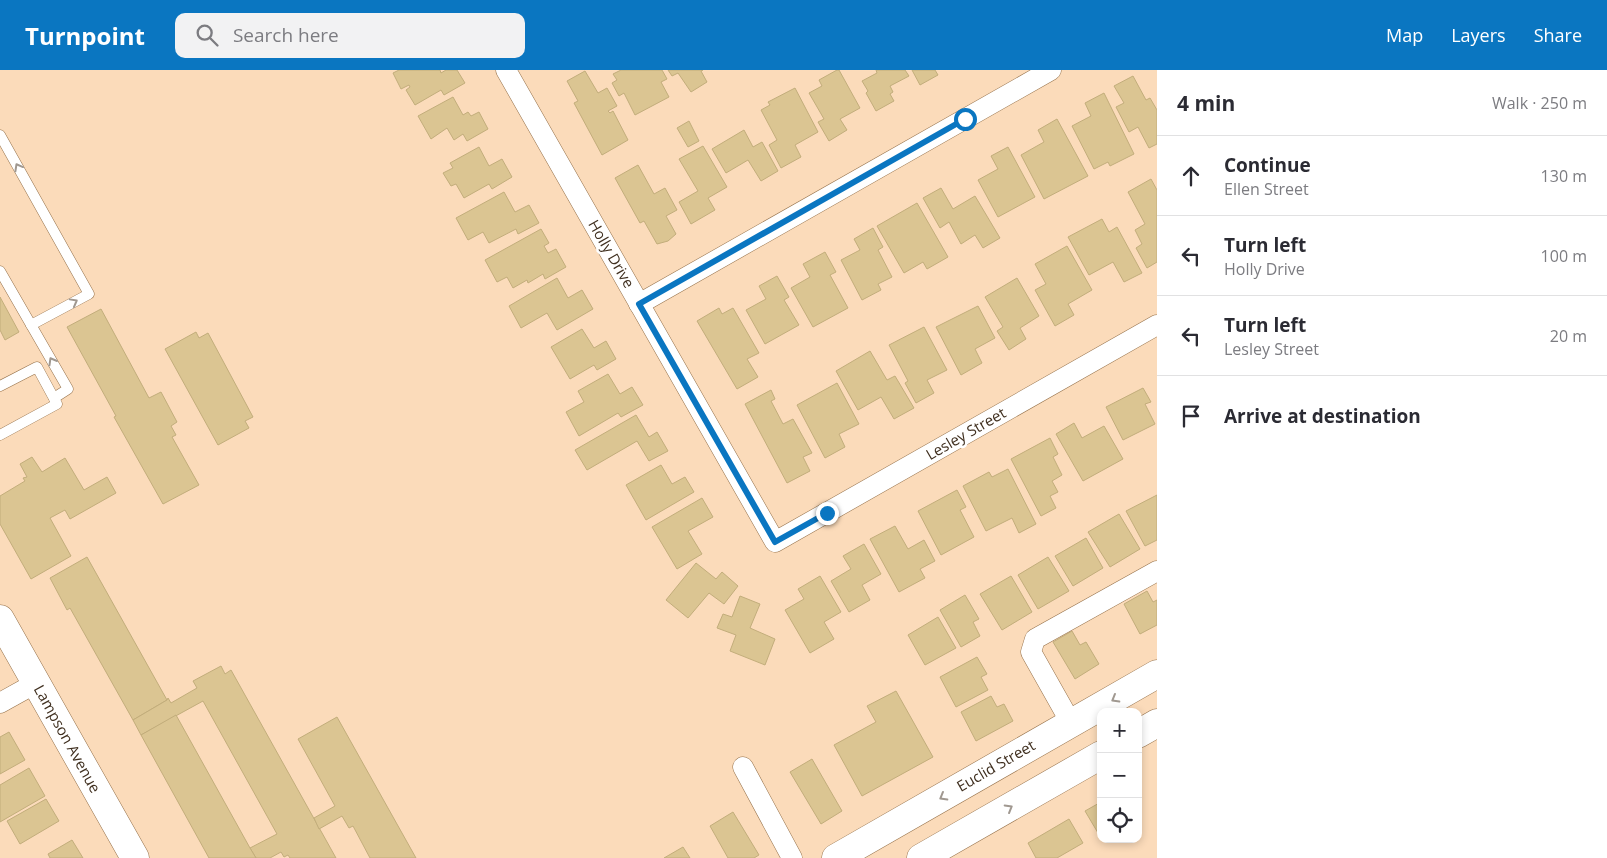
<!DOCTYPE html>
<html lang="en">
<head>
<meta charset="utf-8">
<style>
	body { margin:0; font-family:"Open Sans",sans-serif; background:#f2f2f3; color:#2b2b33 }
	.controls { position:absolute; right:15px; bottom:15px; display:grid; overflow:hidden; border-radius:10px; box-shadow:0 2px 8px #0003 }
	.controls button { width:45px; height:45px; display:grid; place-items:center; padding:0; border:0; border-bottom:1px solid #e1e1e2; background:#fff; color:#2b2b33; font:25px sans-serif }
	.stop { position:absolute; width:15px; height:15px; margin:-11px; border:4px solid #0a76c1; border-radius:50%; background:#fff }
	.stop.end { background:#0a76c1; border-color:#fff; box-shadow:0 1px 5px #0008 }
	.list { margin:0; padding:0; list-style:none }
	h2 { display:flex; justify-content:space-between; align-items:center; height:65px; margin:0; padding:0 20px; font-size:21px }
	h2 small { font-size:16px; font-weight:400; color:#7c7c81 }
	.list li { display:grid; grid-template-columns:32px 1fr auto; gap:15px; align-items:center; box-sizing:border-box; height:80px; padding:0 20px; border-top:1px solid #e1e1e2 }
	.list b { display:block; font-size:19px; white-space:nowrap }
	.list p { margin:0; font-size:16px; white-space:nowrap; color:#7c7c81 }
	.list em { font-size:16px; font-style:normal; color:#7c7c81 }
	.icon { flex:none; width:28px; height:28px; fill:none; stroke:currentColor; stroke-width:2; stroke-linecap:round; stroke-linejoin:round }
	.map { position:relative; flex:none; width:1157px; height:788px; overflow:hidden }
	header { display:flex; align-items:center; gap:30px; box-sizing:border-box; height:70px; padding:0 25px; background:#0a76c1; color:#fff }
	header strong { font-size:24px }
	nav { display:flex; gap:28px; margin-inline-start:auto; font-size:18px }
	.search { width:350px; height:45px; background:#f2f2f3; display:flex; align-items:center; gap:12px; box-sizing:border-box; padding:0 18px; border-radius:10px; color:#7c7c81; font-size:19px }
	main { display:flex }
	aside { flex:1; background:#fff }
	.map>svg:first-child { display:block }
</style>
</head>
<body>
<header>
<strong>Turnpoint</strong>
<div class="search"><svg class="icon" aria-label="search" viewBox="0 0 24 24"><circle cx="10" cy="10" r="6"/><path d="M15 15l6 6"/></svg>Search here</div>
<nav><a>Map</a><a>Layers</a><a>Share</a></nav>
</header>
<main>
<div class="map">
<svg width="1157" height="788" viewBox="0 0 1157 788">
	<rect width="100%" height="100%" fill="#fbdbba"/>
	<g fill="#dbc592" stroke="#c2ad7b">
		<polygon points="399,0 440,0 441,3 446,0 457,0 465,13 444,25 441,20 415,35 406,20 410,17 409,15 401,19 393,3"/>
		<polygon points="621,0 662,0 667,9 661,12 669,27 635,45 624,23 619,26 612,13 617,10 613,4"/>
		<polygon points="668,0 703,0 701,1 707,12 691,22 678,3 672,6"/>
		<polygon points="837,0 839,0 860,38 840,49 847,60 829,71 818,52 824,49 809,23 822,16 819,10"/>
		<polygon points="876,0 905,0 909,6 890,16 893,22 890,24 894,31 876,41 866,23 868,21 862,11 877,3"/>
		<polygon points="912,0 935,0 938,5 920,15"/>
		<polygon points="585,1 598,23 607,18 617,36 608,41 610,43 613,41 628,70 602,85 574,33 578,31 567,11"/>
		<polygon points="1133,6 1146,30 1150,28 1157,40 1157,74 1149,78 1138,57 1129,62 1116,37 1124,33 1114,16"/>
		<polygon points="795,18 818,62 795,75 801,87 781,98 769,75 777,70 761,40 770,35 768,32"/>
		<polygon points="1104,23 1134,84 1110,96 1108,92 1094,99 1072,56 1091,46 1085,33"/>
		<polygon points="453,27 463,45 468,42 471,46 479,42 488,59 467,71 463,64 454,70 447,58 431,69 418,46"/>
		<polygon points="1057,49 1088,106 1044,129 1021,85 1044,72 1038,60"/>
		<polygon points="689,51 699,71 688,77 677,58"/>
		<polygon points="744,60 753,77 762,72 778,101 761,111 748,90 726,103 712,79"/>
		<polygon points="703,76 727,117 708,128 715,140 691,154 679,132 698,121 679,89"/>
		<polygon points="479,77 489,96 502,89 512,107 492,119 489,114 464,128 456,114 451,116 443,103 453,98 450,93"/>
		<polygon points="1008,77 1035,127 998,147 978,110 998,99 991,86"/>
		<polygon points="638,95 654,124 665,118 677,140 666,146 676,164 668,171 657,174 644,151 640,153 615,108"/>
		<polygon points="1151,109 1157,120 1157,192 1147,198 1136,178 1142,174 1135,160 1145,154 1128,122"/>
		<polygon points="941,118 953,139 975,126 1000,168 983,178 975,165 961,174 949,152 940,158 923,128"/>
		<polygon points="504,122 515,142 529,135 539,153 518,164 516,159 489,173 483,162 468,170 456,148"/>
		<polygon points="917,133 948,187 927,199 923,192 904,203 877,156"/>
		<polygon points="1102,149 1109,162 1117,157 1142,203 1124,212 1113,192 1089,205 1068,167"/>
		<polygon points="873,158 883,177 878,180 892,207 878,214 881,220 862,230 841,190 860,180 854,169"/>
		<polygon points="541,159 549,173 544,176 548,183 556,179 566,197 545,209 543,204 528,213 527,210 513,218 507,207 497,212 485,190"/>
		<polygon points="1067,176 1092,220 1068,234 1074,245 1055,256 1035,220 1046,214 1035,194"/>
		<polygon points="825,182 836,202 830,205 848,238 813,257 791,218 810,207 803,194"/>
		<polygon points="777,206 789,227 784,230 799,255 765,274 746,240 766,229 759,216"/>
		<polygon points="557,208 568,228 582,220 593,239 557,260 547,243 521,258 509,236"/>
		<polygon points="1017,208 1039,246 1020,258 1026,269 1009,280 997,261 1003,257 985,227"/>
		<polygon points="0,227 19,262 5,270 0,260"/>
		<polygon points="978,236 995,268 975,279 982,293 961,305 936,257"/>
		<polygon points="719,238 722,244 733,238 759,283 747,289 758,307 737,319 697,251"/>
		<polygon points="101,239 149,328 161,322 177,352 171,356 176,365 172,367 199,415 163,434 114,347 116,346 67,257"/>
		<polygon points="924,257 947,300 927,310 934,323 916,333 905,313 908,311 889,275"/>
		<polygon points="582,259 594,278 606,271 616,289 597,300 594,295 570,309 551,277"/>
		<polygon points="196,262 199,268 208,263 253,347 245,351 249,358 218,375 165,279"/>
		<polygon points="870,281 887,310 895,306 914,338 894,349 881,327 858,340 836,301"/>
		<polygon points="608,304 620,324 632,317 643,335 621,347 618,343 579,366 566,342 584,332 578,321"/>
		<polygon points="837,313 859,354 839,364 845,377 825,388 797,335"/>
		<polygon points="1143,318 1151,332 1145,334 1155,354 1123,370 1106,337"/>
		<polygon points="771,320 775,329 771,331 783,354 793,349 812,383 803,387 810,401 787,413 745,334"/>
		<polygon points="636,345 649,367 657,362 668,381 649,391 637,371 587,400 575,380"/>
		<polygon points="1074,353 1082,368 1104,356 1123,389 1083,411 1056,364"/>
		<polygon points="1050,368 1058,384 1053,387 1062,405 1052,411 1058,422 1050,426 1056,438 1041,446 1011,389"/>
		<polygon points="32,387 42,402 65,388 84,420 107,407 116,423 70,449 65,440 50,448 71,486 31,509 0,454 0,426 25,411 23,408 27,407 20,394"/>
		<polygon points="661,395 672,414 685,407 694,422 646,450 626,415"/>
		<polygon points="1008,399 1036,454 1019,463 1012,448 986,461 963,416 989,402 992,407"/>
		<polygon points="957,420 966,437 960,440 974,467 941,485 918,441"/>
		<polygon points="1157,425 1157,470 1145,476 1126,441"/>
		<polygon points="702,428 713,447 688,461 702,484 677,499 652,457"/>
		<polygon points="1119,444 1140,479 1110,497 1088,462"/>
		<polygon points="895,456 908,479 924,470 935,491 920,499 925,508 899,522 870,469"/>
		<polygon points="1086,468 1103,498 1073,516 1055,486"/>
		<polygon points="864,474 881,504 862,515 870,530 849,542 831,511 851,499 843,486"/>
		<polygon points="87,487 167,630 133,650 70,538 67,540 50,508"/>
		<polygon points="1048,487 1069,521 1038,539 1018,505"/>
		<polygon points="696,493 716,509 722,502 738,516 724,534 709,523 688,548 666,530"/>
		<polygon points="820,506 841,542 824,552 834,569 810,583 785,540 804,529 798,519"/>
		<polygon points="1011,506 1032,542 1002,560 980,524"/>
		<polygon points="1147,521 1153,532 1157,530 1157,555 1140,564 1124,534"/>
		<polygon points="965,525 979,549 973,552 980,566 961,577 940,540"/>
		<polygon points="740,526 760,534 750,558 775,569 765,595 730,581 736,565 717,558 723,544 732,547"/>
		<polygon points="938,547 956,578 925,595 908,565"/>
		<polygon points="1072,561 1080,575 1086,572 1099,594 1075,609 1053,572"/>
		<polygon points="977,587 987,604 981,607 988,620 956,637 940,607"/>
		<polygon points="221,596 225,604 231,600 336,788 290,788 288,785 284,787 281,782 270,788 256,788 250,778 277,764 203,631 141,665 133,650 167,630 168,628 171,633 197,618 193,611"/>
		<polygon points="896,621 933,687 862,726 834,675 876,652 867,636"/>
		<polygon points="991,626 997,637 1004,634 1013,651 976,671 961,642"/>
		<polygon points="176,645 250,778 256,788 209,788 141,665"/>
		<polygon points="337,647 416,788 370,788 353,756 349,758 342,746 319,759 314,748 335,736 298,669"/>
		<polygon points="9,662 25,690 0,704 0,667"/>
		<polygon points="812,689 842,741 821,754 790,702"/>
		<polygon points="29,698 45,726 0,752 0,715"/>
		<polygon points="46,729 59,751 20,774 7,751"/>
		<polygon points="1101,732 1101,768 1085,741"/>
		<polygon points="733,742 759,785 754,788 728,788 710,756"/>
		<polygon points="1069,749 1083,773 1057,788 1036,788 1028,773"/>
		<polygon points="72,770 83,788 50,788 48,784"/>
		<polygon points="683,777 690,788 664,788"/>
	</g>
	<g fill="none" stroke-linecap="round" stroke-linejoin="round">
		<g stroke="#95714a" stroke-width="11">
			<g id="lane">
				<polyline points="0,65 89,224 31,255"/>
				<polyline points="0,201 68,319 54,328"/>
				<polyline points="0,316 37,297 57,334 0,365"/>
			</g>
		</g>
		<g stroke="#95714a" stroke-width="21">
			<g id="street">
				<polyline points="506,0 775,472 1157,255"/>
				<polyline points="639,234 1051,0"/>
				<polyline points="0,633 36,613"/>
				<polyline points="1071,653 1031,582 1035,569 1157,501"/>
				<polyline points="743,697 792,788"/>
			</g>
		</g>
		<g stroke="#95714a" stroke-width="29">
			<polyline id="secondary" points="0,549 135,788"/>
		</g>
		<g stroke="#95714a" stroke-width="29">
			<g id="primary">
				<polyline points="1138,664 1157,653"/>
				<polyline points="836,788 1157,604"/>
				<polyline points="921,788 1101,685"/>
			</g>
		</g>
		<use href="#lane" stroke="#fff" stroke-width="10"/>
		<use href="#street" stroke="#fff" stroke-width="20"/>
		<use href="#secondary" stroke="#fff" stroke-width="28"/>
		<use href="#primary" stroke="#fff" stroke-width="28"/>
	</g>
	<defs><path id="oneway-chevron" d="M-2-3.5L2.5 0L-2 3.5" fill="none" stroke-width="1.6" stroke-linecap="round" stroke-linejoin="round" transform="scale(1.25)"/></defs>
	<g stroke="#a09890">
		<use href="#oneway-chevron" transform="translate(18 97) rotate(-119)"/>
		<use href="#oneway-chevron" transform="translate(74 232) rotate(-29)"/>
		<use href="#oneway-chevron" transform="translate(52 291) rotate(-120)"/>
		<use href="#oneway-chevron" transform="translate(1115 629) rotate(150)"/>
		<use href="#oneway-chevron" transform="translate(943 727) rotate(150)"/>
		<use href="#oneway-chevron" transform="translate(1009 738) rotate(-30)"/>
	</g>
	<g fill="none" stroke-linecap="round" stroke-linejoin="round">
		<polyline stroke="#0a76c1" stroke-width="6" points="827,443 775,472 639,234 965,49"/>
	</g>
	<g text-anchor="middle" stroke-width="5" stroke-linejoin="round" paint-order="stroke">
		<g font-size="15" fill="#403020" stroke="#fff">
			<text transform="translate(611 184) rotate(60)" y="5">Holly Drive</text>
			<text transform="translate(966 364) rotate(-30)" y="5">Lesley Street</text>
			<text transform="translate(67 669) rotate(61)" y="5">Lampson Avenue</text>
			<text transform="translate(996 696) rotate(-30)" y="5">Euclid Street</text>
		</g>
	</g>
</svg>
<div class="controls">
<button>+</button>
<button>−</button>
<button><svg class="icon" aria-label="locate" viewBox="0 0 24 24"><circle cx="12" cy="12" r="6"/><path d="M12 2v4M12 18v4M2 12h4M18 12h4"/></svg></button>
</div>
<div class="stop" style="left:965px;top:49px"></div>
<div class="stop end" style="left:827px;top:443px"></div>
</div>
<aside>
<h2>4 min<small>Walk · 250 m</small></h2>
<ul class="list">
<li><svg class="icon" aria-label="ahead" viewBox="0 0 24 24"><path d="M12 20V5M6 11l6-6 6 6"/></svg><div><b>Continue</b><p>Ellen Street</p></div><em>130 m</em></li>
<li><svg class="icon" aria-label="left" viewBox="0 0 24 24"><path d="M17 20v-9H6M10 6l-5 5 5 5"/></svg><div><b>Turn left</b><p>Holly Drive</p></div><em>100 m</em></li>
<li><svg class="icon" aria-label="left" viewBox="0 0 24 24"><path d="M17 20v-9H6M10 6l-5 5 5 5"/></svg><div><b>Turn left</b><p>Lesley Street</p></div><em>20 m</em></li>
<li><svg class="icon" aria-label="arrive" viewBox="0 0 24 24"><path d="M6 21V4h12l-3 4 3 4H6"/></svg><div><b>Arrive at destination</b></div></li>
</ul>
</aside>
</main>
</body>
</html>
